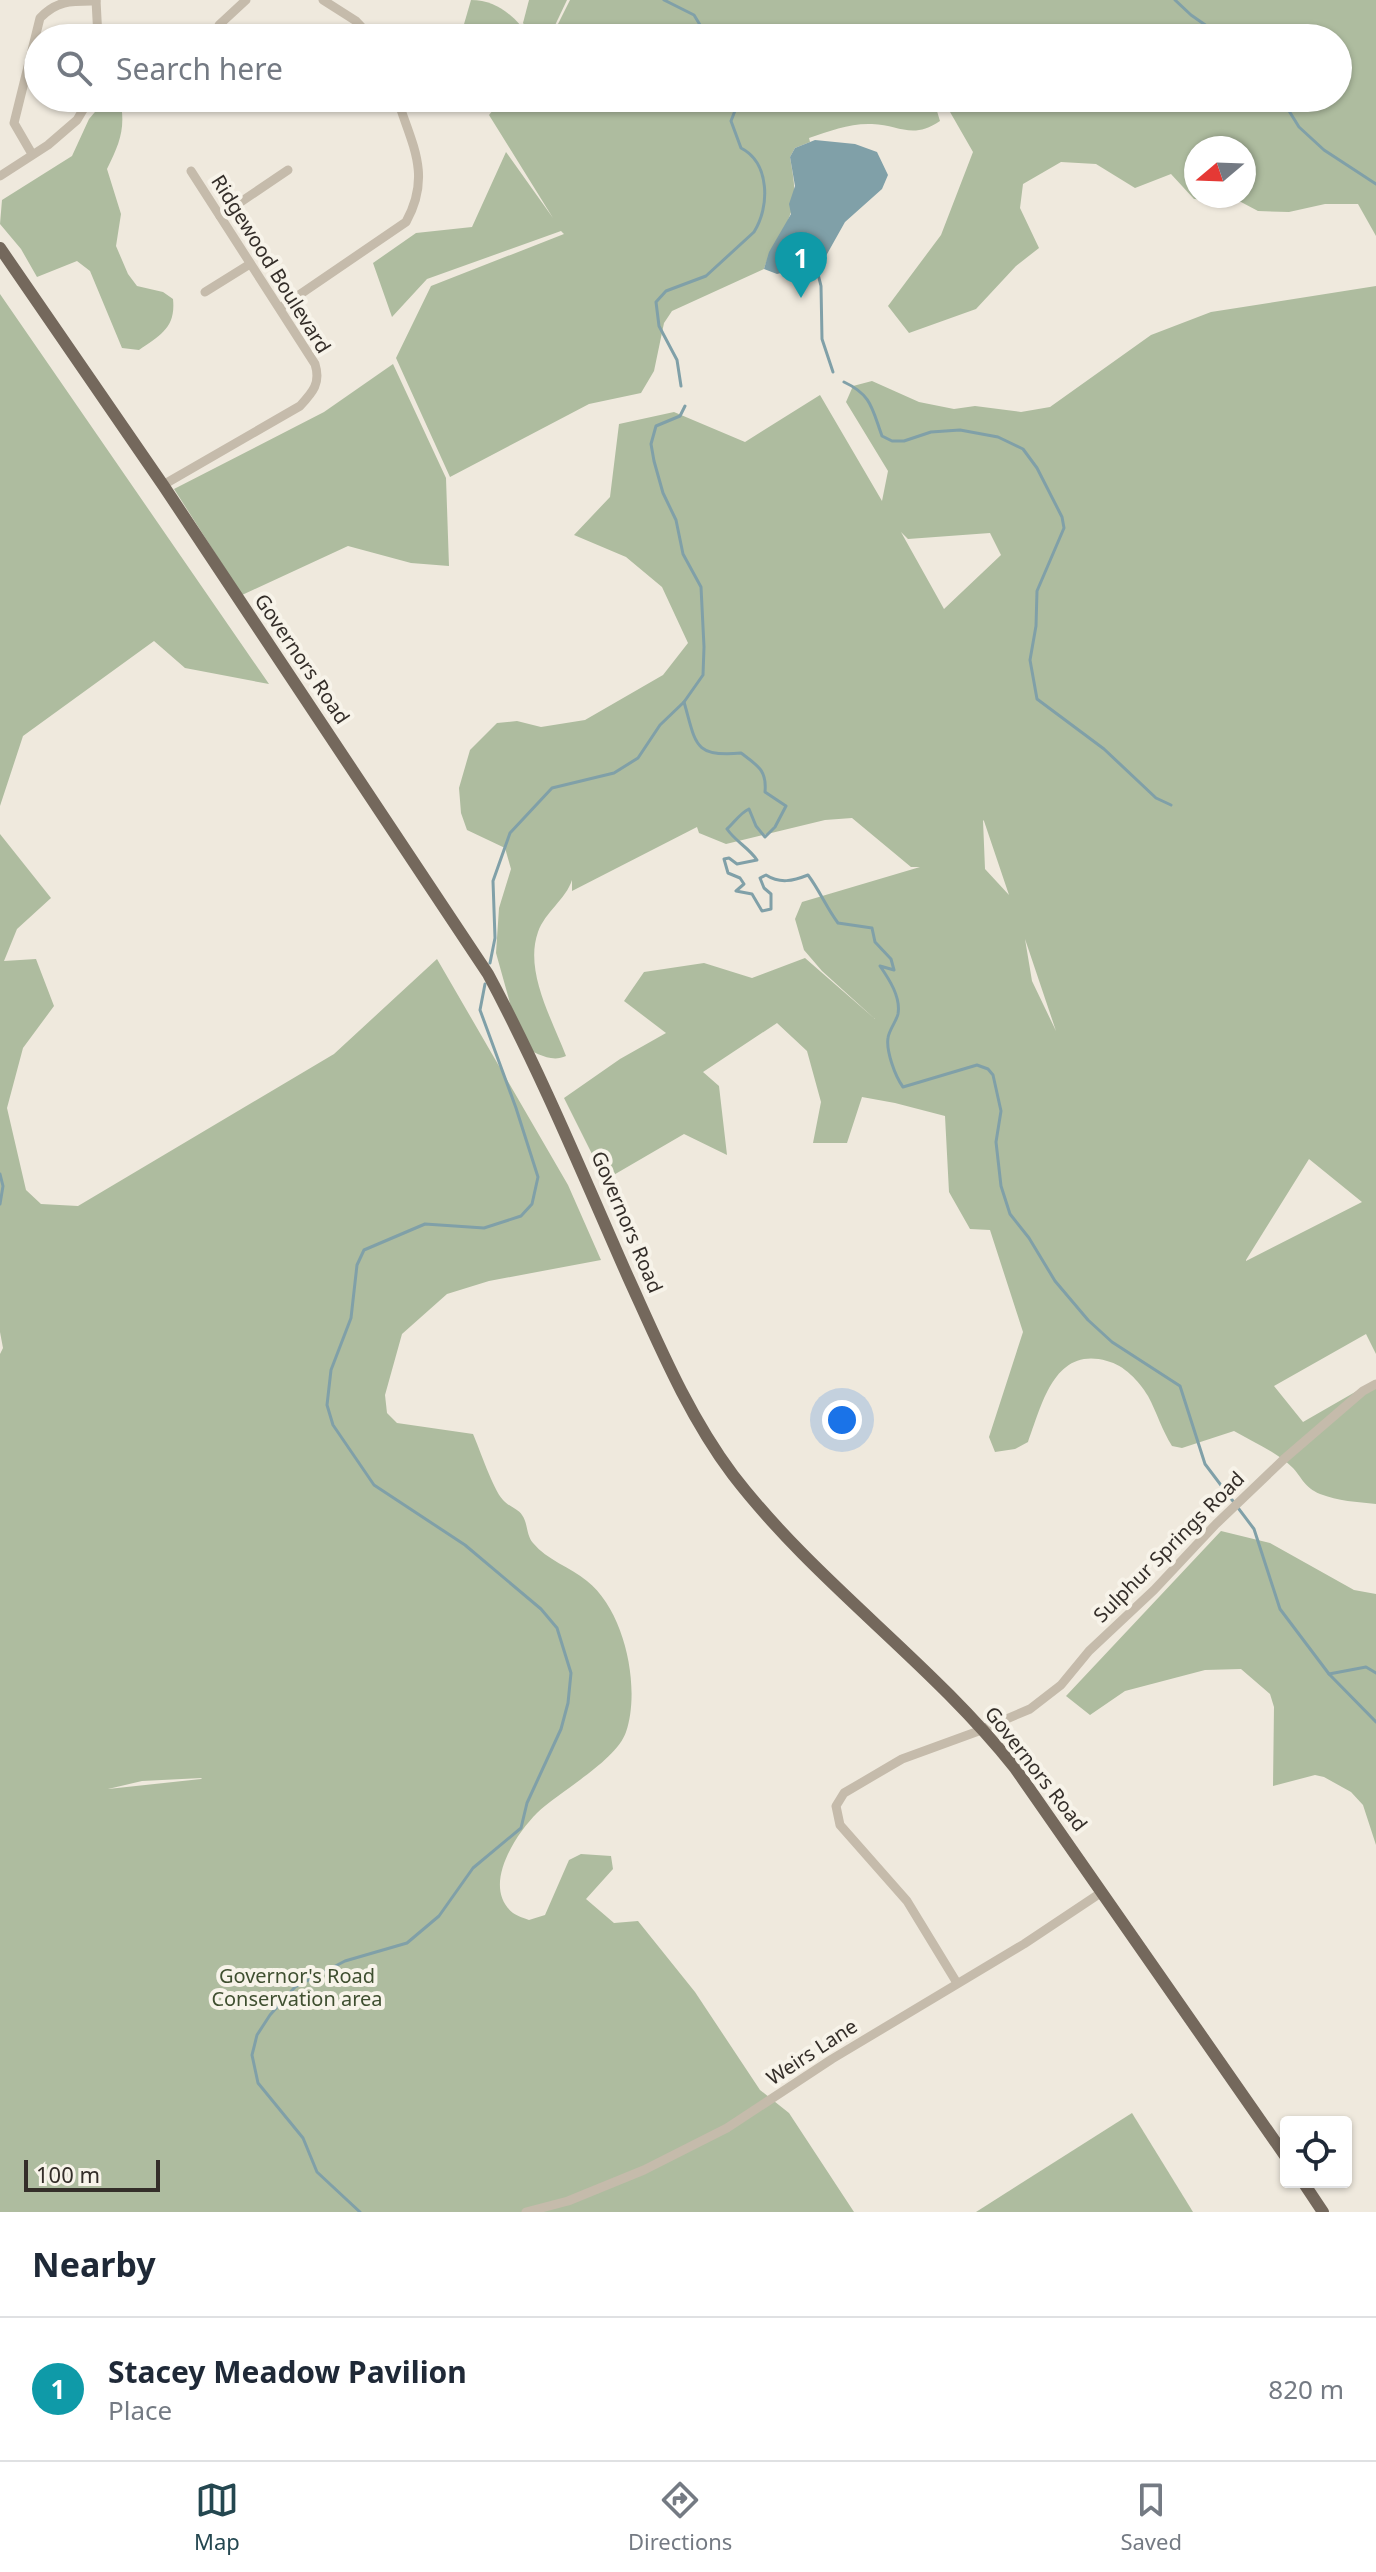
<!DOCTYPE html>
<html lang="en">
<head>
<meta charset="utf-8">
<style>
	body { margin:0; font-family:"Noto Sans",sans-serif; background:#f6f6f7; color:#1f2937 }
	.controls { position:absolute; right:24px; bottom:24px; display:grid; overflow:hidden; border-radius:8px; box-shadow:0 2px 6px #0004 }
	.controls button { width:72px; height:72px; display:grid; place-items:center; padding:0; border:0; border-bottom:2px solid #e0e1e3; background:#fff; color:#1f2937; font:40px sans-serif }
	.compass { position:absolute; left:1184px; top:136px; width:72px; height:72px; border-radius:50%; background:#fff; box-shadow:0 2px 6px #0004; rotate:251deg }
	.scale { position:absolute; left:24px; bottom:20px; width:136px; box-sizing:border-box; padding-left:8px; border:4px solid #342e29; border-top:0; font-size:22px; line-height:28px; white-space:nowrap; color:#342e29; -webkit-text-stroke:6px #f7f3e9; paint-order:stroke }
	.you { position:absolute; left:842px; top:1420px; width:28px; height:28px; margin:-20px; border:6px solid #fff; border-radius:50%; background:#1a73e8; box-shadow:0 0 0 12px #1a73e833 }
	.badge { display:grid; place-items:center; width:52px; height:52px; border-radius:50%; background:#244750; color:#fff; font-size:26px; font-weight:700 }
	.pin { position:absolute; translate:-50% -66px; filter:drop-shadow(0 2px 4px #0008) }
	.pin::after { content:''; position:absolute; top:42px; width:28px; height:24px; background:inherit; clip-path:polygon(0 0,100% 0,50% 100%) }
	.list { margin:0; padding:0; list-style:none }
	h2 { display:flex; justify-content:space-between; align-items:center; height:104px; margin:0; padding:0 32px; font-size:34px }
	h2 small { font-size:26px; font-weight:400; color:#747a83 }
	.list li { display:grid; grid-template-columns:52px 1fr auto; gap:24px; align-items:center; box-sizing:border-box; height:144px; padding:0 32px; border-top:2px solid #e0e1e3 }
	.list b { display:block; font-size:30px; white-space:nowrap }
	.list p { margin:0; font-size:26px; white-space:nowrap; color:#747a83 }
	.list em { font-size:26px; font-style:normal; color:#747a83 }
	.icon { flex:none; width:44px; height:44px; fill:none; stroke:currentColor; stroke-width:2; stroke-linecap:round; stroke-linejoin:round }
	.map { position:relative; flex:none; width:1376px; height:2212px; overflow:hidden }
	.search { position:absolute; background:#fff; box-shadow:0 2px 6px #0004; left:24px; right:24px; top:24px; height:88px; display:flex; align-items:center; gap:20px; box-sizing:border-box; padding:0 28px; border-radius:44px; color:#747a83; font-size:30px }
	.sheet { height:248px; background:#fff }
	nav { display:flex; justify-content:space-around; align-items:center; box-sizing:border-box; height:112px; border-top:2px solid #e0e1e3; background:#fff; font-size:22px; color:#747a83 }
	nav a { display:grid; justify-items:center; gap:4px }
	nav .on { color:#244750 }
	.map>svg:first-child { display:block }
</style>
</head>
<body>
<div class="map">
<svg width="1376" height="2212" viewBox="0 0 1376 2212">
	<rect width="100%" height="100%" fill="#efe9dd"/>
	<g fill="#aebc9f" fill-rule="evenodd">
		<path d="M471 0C497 0 516 17 530 38H460Z"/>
		<polygon points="529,0 567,0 549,38 533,38 523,23"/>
		<path d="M570 0H1376V236L1358 204H1325L1289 212 1258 211 1241 202 1194 199 1171 174 1135 188 1096 164 1061 162 1023 184 1020 208 1039 248 1016 266 976 309 909 333 888 306 941 235 973 152 942 98H1338V38H551ZM1196 148H1244V196H1196Z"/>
		<path d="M117 98H120C126 129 120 142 107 169L121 214 116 246 128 274 137 286 163 292 173 299C176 328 160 335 139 350L122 348 90 271 77 261 37 277 21 249 0 224 2 200 72 156 89 119 100 106Z"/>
		<path d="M503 98H933L940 121C912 140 900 125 872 124 850 123 830 131 809 138L810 142 795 148 790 157C793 176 798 196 790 215 783 234 770 249 764 269L672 311 664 323 654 371 641 393 589 404 450 477 396 358 431 286 564 234 561 231 427 279 392 317 373 263 416 233 472 227 506 152 553 218 489 115Z"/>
		<path d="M1376 286V1354L1366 1334 1274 1386 1303 1422 1376 1380V1504C1357 1502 1338 1501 1320 1494 1304 1487 1303 1479 1293 1468 1277 1452 1253 1442 1234 1431L1182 1448 1172 1446C1162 1430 1157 1413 1148 1396 1139 1381 1124 1365 1107 1361 1054 1346 1042 1405 1028 1442L1015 1449 995 1452 989 1437 1023 1332 990 1230 970 1229 949 1192 945 1116 895 1103 862 1097 847 1143H813L821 1102 807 1051 777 1023 703 1072 719 1086 727 1155 684 1134 605 1180 564 1098 620 1059 666 1033 624 1001 644 972 704 963 752 978 805 958 875 1019 822 971 804 950 795 919 802 902 920 867H911L852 818 825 820 726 844 699 833 697 827 572 891V880C566 899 545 912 538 932 524 971 552 1019 566 1056 551 1063 536 1053 522 1046L496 953 499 908 511 869 505 848 467 830 461 813 459 788 470 750 497 723 517 721 541 727 585 720 663 675 688 643 662 587 626 557 574 535 610 497 619 424 674 412 745 442 820 395 882 501 888 471 846 402 853 386 872 381 919 402 954 409 975 406 1021 412 1050 407 1151 335 1211 312ZM901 532 908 539 990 533 1001 555 944 609ZM983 820 984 821 1009 895 985 869ZM1025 939 1056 1031 1032 981ZM1309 1159 1362 1202 1246 1261V1260Z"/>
		<polygon points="0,294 269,684 185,668 154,641 23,736 0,806"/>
		<polygon points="393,364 446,478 449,566 411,563 348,546 242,595 174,489 324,412"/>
		<path d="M0 834 51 898 17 929 4 961 36 959 54 1006 23 1048 7 1108 26 1190 41 1204 78 1206 334 1054 437 959 568 1185 601 1260 489 1281 447 1294 402 1334 385 1395 387 1413 397 1423 473 1434C480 1450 493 1489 503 1500 508 1506 518 1509 522 1515 528 1523 526 1535 533 1543 547 1560 570 1567 587 1581 625 1611 641 1688 626 1732 616 1761 560 1791 537 1813 515 1835 481 1887 513 1913 517 1916 524 1918 529 1920L545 1915 569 1860 581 1854 611 1856 613 1869 586 1899 614 1923 638 1921 695 1992 760 2090 789 2113 854 2212H0V1354L3 1348 0 1332ZM202 1778 201 1779 108 1789 142 1781Z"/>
		<polygon points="1221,1531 1270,1543 1354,1590 1376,1594 1376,1845 1363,1805 1351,1792 1324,1777 1315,1775 1273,1786 1274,1707 1270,1694 1241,1669 1205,1670 1125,1691 1090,1715 1066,1696"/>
		<polygon points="1132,2113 1193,2212 976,2212"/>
	</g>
	<polygon fill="#80a0a8" points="815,140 855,144 877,152 888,175 882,189 845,222 822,263 777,274 764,269 769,252 791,214 789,204 795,186 790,157 795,148"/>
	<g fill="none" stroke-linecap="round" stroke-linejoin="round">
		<g stroke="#80a0a8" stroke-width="3">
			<polyline points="664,0 694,15 708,38"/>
			<polyline points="1175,0 1191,15 1224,38"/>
			<polyline points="1281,98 1299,127 1324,150 1376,184"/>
			<polyline points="816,266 821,286 822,339 833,372"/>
			<path d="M844 382C872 395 872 409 882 436L892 441H904L931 432 960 430 998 437 1023 449 1037 468 1062 517 1064 528 1037 591 1036 626 1030 660 1037 699 1104 749 1156 798 1171 805"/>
			<path d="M681 386 677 360 659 326 656 302 666 291 706 276 754 232C770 207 770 163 741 148L731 121 738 103 737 98"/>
			<path d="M684 702C696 743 693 758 741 753 758 766 767 770 765 792L786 806 775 827 765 837 756 826 749 809C740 813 734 823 727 829 736 842 748 847 757 860L737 864 729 858 724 859 728 873 740 878 744 884 736 891 752 894 762 911 771 909V894L764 888 760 878 766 875C780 884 793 881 808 875 820 891 826 907 838 923L872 928 875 942 891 959 894 970 880 966C889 979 901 997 898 1014 896 1022 889 1030 888 1038 886 1051 895 1076 903 1087L977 1065 988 1069 993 1075 1001 1111 996 1142 1001 1186 1010 1214 1029 1238 1055 1281 1088 1320 1112 1342 1180 1386 1205 1464 1254 1529 1280 1609 1329 1674 1376 1722"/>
			<polyline points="490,963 495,938 493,881 510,833 552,788 614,773 638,758 660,725 684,702 703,675 704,647 701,587 683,554 676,520 663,493 654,461 651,444 656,426 680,416 685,406"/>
			<polyline points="0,1174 3,1186 0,1204"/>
			<polyline points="1329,1674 1366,1667 1376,1673"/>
			<polyline points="360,2212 317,2172 303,2138 258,2083 252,2055 257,2035 270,2015 295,1987 345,1961 407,1943 439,1916 473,1868 521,1828 527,1803 561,1729 568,1703 571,1673 557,1628 541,1609 465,1545 374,1485 333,1425 327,1405 331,1370 351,1318 357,1265 364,1250 425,1224 484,1228 521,1216 532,1204 538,1177 516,1108 480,1010 485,984"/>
		</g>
		<g stroke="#c5bbab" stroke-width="9">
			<polyline points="96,0 98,38"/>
			<polyline points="323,0 356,21 372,38"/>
			<polyline points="219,25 246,0"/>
			<path d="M32 154 14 123 40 18C57 0 72 1 96 1"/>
			<polyline points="0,176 48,145 77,120 90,98"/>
			<polyline points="220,216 288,170"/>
			<polyline points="205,292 250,264"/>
			<path d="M280 308 406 222C432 175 412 145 397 98"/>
			<path d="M163 485 300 406C313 392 321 383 315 364L191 171"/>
			<polyline points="957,1983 907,1901 840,1825 836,1806 844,1793 902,1759 976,1732 1030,1709 1061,1685 1089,1651 1154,1590 1216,1524 1284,1459 1363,1391 1376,1384"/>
			<polyline points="526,2212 568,2201 644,2170 727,2128 832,2059 1024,1944 1102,1892"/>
		</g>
		<g stroke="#74685c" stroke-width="12">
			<path d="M0 248 163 485 488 974C541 1073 583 1175 628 1277 659 1345 688 1415 733 1475 816 1583 931 1662 1015 1768L1286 2157"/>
			<polyline points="1303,2182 1323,2212"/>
		</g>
	</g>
	<g text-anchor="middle" stroke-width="8" stroke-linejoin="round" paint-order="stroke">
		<g font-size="20" fill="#342e29" stroke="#f7f3e9">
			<text transform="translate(271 264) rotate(58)" y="7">Ridgewood Boulevard</text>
			<text transform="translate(302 659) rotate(56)" y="7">Governors Road</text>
			<text transform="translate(627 1222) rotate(67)" y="7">Governors Road</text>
			<text transform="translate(1169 1547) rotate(-45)" y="7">Sulphur Springs Road</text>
			<text transform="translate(1036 1769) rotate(52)" y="7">Governors Road</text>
			<text transform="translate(812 2052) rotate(-33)" y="7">Weirs Lane</text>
		</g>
		<g font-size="20" fill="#3f4f30" stroke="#f7f3e9">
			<text x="297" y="1983">Governor's Road<tspan x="297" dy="23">Conservation area</tspan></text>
		</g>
	</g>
</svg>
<div class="controls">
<button><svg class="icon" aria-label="locate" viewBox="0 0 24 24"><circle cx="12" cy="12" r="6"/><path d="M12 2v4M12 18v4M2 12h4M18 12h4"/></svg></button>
</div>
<svg class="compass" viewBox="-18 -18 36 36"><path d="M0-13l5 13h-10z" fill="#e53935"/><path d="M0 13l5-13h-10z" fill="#747a83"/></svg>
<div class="scale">100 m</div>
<div class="you"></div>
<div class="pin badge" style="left:801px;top:298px;background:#0f9aa8">1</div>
<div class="search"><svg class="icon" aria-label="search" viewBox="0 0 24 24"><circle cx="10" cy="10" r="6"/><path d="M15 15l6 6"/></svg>Search here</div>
</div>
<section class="sheet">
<h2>Nearby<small></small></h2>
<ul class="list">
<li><span class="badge" style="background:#0f9aa8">1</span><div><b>Stacey Meadow Pavilion</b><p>Place</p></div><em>820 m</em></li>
</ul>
</section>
<nav>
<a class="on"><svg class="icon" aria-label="map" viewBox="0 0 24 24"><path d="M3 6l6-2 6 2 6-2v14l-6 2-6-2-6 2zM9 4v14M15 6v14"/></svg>Map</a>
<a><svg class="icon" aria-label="directions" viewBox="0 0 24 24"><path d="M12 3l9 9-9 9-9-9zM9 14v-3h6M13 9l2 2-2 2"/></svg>Directions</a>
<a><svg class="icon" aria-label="saved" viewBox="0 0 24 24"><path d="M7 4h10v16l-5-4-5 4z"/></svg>Saved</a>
</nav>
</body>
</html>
